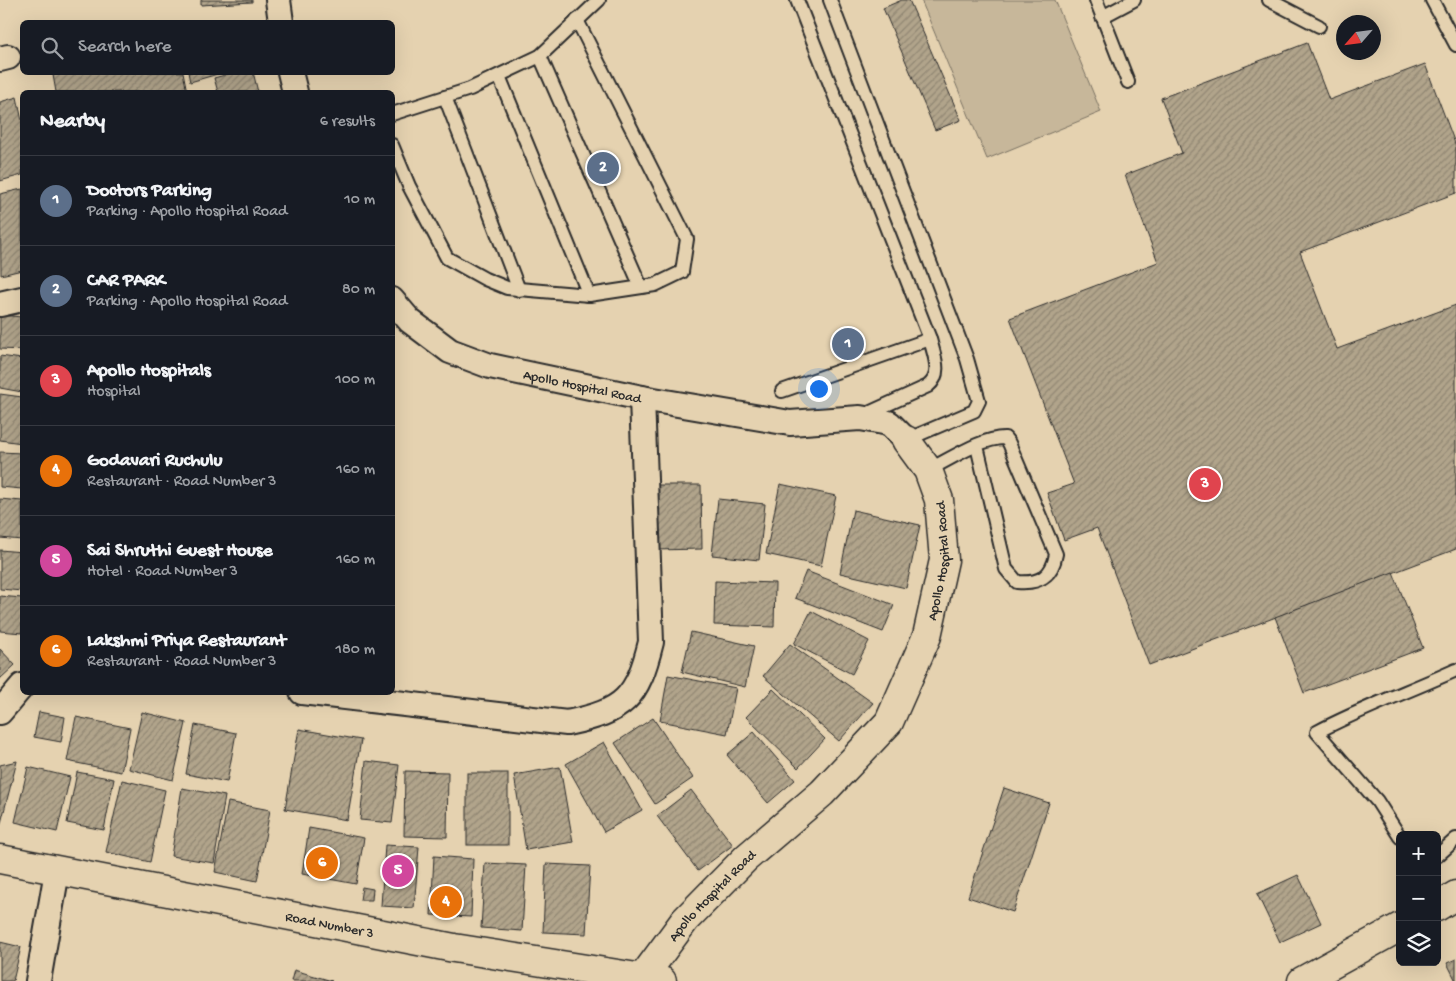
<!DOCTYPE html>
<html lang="en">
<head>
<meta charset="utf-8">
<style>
	body { margin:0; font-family:"Gochi Hand",sans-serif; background:#20242c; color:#f1f3f6 }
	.controls { position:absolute; right:15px; bottom:15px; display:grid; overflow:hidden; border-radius:8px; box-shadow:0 5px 20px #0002 }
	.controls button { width:45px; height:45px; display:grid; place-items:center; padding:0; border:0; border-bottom:1px solid #363941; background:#171b24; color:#f1f3f6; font:25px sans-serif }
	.compass { position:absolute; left:1336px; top:15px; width:45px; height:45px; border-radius:50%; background:#171b24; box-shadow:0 5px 20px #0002; rotate:242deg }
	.you { position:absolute; left:818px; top:388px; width:18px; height:18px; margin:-12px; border:4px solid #fff; border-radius:50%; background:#1a73e8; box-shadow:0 0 0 8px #1a73e833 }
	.badge { display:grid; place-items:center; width:32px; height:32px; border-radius:50%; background:#c8321e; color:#fff; font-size:16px; font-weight:700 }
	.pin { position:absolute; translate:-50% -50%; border:2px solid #fff; box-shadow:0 1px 5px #0006 }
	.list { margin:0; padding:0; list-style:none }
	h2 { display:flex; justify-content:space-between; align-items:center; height:65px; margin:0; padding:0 20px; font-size:21px }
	h2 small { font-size:16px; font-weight:400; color:#9ea1a6 }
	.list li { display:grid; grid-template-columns:32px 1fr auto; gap:15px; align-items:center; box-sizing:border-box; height:90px; padding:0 20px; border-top:1px solid #363941 }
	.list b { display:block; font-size:19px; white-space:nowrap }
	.list p { margin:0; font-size:16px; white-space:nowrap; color:#9ea1a6 }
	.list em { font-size:16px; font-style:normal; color:#9ea1a6 }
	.icon { flex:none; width:28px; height:28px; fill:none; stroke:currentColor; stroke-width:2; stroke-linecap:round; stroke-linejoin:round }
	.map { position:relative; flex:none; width:1456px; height:981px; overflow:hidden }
	.search { position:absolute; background:#171b24; box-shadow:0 5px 20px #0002; left:20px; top:20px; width:375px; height:55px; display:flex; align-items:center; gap:12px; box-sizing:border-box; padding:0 18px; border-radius:8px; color:#9ea1a6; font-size:19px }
	.panel { position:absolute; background:#171b24; box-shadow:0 5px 20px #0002; left:20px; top:90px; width:375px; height:605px; border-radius:8px }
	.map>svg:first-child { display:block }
</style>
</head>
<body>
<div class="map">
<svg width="1456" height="981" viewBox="0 0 1456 981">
	<defs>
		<pattern id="building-hatch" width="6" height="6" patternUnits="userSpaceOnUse" patternTransform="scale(1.25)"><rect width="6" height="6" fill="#b1a48b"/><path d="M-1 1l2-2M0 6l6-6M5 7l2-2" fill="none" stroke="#908672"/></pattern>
	</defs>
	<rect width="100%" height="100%" fill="#e5d2b0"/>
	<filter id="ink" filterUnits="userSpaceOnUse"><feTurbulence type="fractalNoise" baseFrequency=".02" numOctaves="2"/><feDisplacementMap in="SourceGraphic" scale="10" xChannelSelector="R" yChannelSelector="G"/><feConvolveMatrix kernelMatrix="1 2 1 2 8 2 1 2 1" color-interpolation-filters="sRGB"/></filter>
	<g filter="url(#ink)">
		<polygon fill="#c7b79a" stroke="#797162" points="921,0 1055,0 1101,112 987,159"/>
		<g fill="url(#building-hatch)" stroke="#2b2b2b">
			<polygon points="201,0 252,0 252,2 201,5"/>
			<polygon points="902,0 909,0 961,120 935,130 883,8"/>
			<polygon points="1307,43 1329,100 1425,64 1456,146 1456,193 1300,252 1337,349 1456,305 1456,549 1149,665 1097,528 1064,540 1047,493 1074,484 1010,318 1158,262 1125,175 1182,153 1161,98"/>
			<polygon points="66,72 183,72 187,92 56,92 53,75"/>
			<polygon points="188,72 225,72 190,82"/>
			<polygon points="235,72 253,72 258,92 218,92 214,78"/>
			<polygon points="17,97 22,121 22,175 0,181 0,102"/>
			<polygon points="22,189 22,270 1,275 0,194"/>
			<polygon points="0,315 22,317 22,350 0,349"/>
			<polygon points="0,356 22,359 22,392 0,388"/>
			<polygon points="0,394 22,397 22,443 0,440"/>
			<polygon points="0,452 22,453 22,489 0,487"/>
			<polygon points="780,484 836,496 821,566 766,554"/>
			<polygon points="654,485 701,485 702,549 655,550"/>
			<polygon points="0,499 22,501 22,540 0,538"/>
			<polygon points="718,499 765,504 759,560 712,555"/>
			<polygon points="853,510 920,525 906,588 840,573"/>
			<polygon points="0,550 22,552 22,591 0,589"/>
			<polygon points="806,571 894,605 883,632 795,598"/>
			<polygon points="1393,572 1423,648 1304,693 1275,617"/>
			<polygon points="715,581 775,583 774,627 714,625"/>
			<polygon points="0,596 22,598 22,633 0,631"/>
			<polygon points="811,611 869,641 852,674 794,644"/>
			<polygon points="691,632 754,646 745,687 682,672"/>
			<polygon points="790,644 873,703 839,741 763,676"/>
			<polygon points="0,649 15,665 0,679"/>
			<polygon points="668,675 736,688 727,734 660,721"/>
			<polygon points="773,689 825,739 798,768 746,717"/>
			<polygon points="39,712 65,717 61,742 34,737"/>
			<polygon points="142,712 186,723 173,780 129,769"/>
			<polygon points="76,717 130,728 121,772 67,761"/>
			<polygon points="653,718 693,778 655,804 615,743"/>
			<polygon points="195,725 236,733 227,782 186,774"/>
			<polygon points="299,729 361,740 347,820 285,809"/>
			<polygon points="754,732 795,780 768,803 727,755"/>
			<polygon points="604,742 642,810 604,832 566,764"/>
			<polygon points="17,761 0,827 0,765"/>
			<polygon points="366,761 399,765 392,823 360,820"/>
			<polygon points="28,767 70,777 57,832 15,822"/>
			<polygon points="560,767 573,842 526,850 514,775"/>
			<polygon points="405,771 448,772 447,837 404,836"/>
			<polygon points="77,772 114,779 104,830 67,823"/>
			<rect x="467" y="773" width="41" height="72"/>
			<polygon points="122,780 165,790 150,862 106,852"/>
			<polygon points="182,788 225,796 214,863 171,856"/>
			<polygon points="1004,788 1049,803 1013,912 968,897"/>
			<polygon points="691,790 733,845 698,871 657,816"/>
			<polygon points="228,802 270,810 257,881 215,872"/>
			<polygon points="309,828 364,838 356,884 302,874"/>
			<polygon points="385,845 419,847 414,908 381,906"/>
			<polygon points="434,856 473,859 471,917 431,915"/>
			<polygon points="485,863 526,865 522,931 481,928"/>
			<polygon points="546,864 590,866 586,934 543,932"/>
			<polygon points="1298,875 1321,923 1280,942 1257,894"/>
			<polygon points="362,887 373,889 372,900 360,900"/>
			<polygon points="0,942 21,947 13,981 0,981"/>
			<polygon points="1456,959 1456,981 1447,963"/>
			<polygon points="294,970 332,981 291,981"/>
		</g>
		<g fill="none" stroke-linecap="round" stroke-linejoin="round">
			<g stroke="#2b2b2b" stroke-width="16">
				<g id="lane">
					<path d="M797 0 930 339C934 356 943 374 928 386L862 416"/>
					<polyline points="830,0 967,359 979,401 974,411 906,440"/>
					<polyline points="1096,0 1128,82"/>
					<polyline points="1269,0 1319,26"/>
					<polyline points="1432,0 1456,45"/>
					<polyline points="1102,17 1134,0"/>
					<polyline points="540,56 641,287"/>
					<polyline points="499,76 589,295"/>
					<polyline points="445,97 519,290"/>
					<polyline points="392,114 470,89 540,56 599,0"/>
					<polyline points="392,145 409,186 447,258 485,279 507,288 589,295 655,285 682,272 687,239 577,20"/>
					<polyline points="782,391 930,339"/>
					<path d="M928 470C949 460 983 437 1005 438L1009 443 1056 554C1052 577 1039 584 1017 582L1006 569 977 446"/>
					<path d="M1400 837 1377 801 1317 732C1362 708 1410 691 1456 670"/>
					<polyline points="1437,856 1456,839"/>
				</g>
			</g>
			<g stroke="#2b2b2b" stroke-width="28">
				<g id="street">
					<polyline points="278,0 281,22"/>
					<polyline points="0,59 8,57"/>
					<polyline points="290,72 295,92"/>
					<path id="s1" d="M392 300 410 321 450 351 490 366 642 398 790 423 860 418 889 423 906 440"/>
					<polyline points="0,304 22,299"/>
					<path d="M302 692 567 723C625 711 637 698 651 642L642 398"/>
					<polyline points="0,712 22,686"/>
					<polyline points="38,981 57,871"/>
				</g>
			</g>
			<g stroke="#2b2b2b" stroke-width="31">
				<g id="secondary">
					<path id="s2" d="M0 859 454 948 662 981"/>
					<polyline points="1437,907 1456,895"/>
					<path id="s3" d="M640 981 685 920 746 858 822 793 889 722 927 636 944 560 939 500 928 470 906 440"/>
					<polyline points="1302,981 1400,927"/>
				</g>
			</g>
			<use href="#lane" stroke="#e5d2b0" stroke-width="12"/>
			<use href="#street" stroke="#e5d2b0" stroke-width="24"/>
			<use href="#secondary" stroke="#e5d2b0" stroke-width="28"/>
		</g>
	</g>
	<g text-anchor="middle" stroke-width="4" stroke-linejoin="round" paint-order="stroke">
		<g font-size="14" fill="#2b2b2b" stroke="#e5d2b0">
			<text dy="5" stroke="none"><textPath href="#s1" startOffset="215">Apollo Hospital Road</textPath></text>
			<text dy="5" stroke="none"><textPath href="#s3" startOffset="531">Apollo Hospital Road</textPath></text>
			<text dy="5" stroke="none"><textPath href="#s3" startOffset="112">Apollo Hospital Road</textPath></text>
			<text dy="5" stroke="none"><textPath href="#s2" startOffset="336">Road Number 3</textPath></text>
		</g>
	</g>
</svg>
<div class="controls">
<button>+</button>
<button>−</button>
<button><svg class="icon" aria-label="layers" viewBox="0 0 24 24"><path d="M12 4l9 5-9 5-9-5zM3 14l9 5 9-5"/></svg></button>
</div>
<svg class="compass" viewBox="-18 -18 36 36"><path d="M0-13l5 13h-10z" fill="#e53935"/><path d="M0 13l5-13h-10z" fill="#9ea1a6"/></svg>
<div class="you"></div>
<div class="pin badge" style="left:848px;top:344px;background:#5c6f8a">1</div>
<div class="pin badge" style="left:603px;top:168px;background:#5c6f8a">2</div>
<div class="pin badge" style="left:1205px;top:484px;background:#e0444e">3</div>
<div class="pin badge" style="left:446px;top:902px;background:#e8710a">4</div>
<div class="pin badge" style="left:398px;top:871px;background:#d1479c">5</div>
<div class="pin badge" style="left:322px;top:863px;background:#e8710a">6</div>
<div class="search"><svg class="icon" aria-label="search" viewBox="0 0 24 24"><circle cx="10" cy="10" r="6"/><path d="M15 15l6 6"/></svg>Search here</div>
<section class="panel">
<h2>Nearby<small>6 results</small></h2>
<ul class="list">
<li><span class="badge" style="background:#5c6f8a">1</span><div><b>Doctors Parking</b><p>Parking · Apollo Hospital Road</p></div><em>10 m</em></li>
<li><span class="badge" style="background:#5c6f8a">2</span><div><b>CAR PARK</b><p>Parking · Apollo Hospital Road</p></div><em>80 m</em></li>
<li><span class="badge" style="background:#e0444e">3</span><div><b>Apollo Hospitals</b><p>Hospital</p></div><em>100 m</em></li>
<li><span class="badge" style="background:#e8710a">4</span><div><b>Godavari Ruchulu</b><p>Restaurant · Road Number 3</p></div><em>160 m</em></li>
<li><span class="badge" style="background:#d1479c">5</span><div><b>Sai Shruthi Guest House</b><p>Hotel · Road Number 3</p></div><em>160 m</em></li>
<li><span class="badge" style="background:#e8710a">6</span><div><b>Lakshmi Priya Restaurant</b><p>Restaurant · Road Number 3</p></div><em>180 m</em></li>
</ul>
</section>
</div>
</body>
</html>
